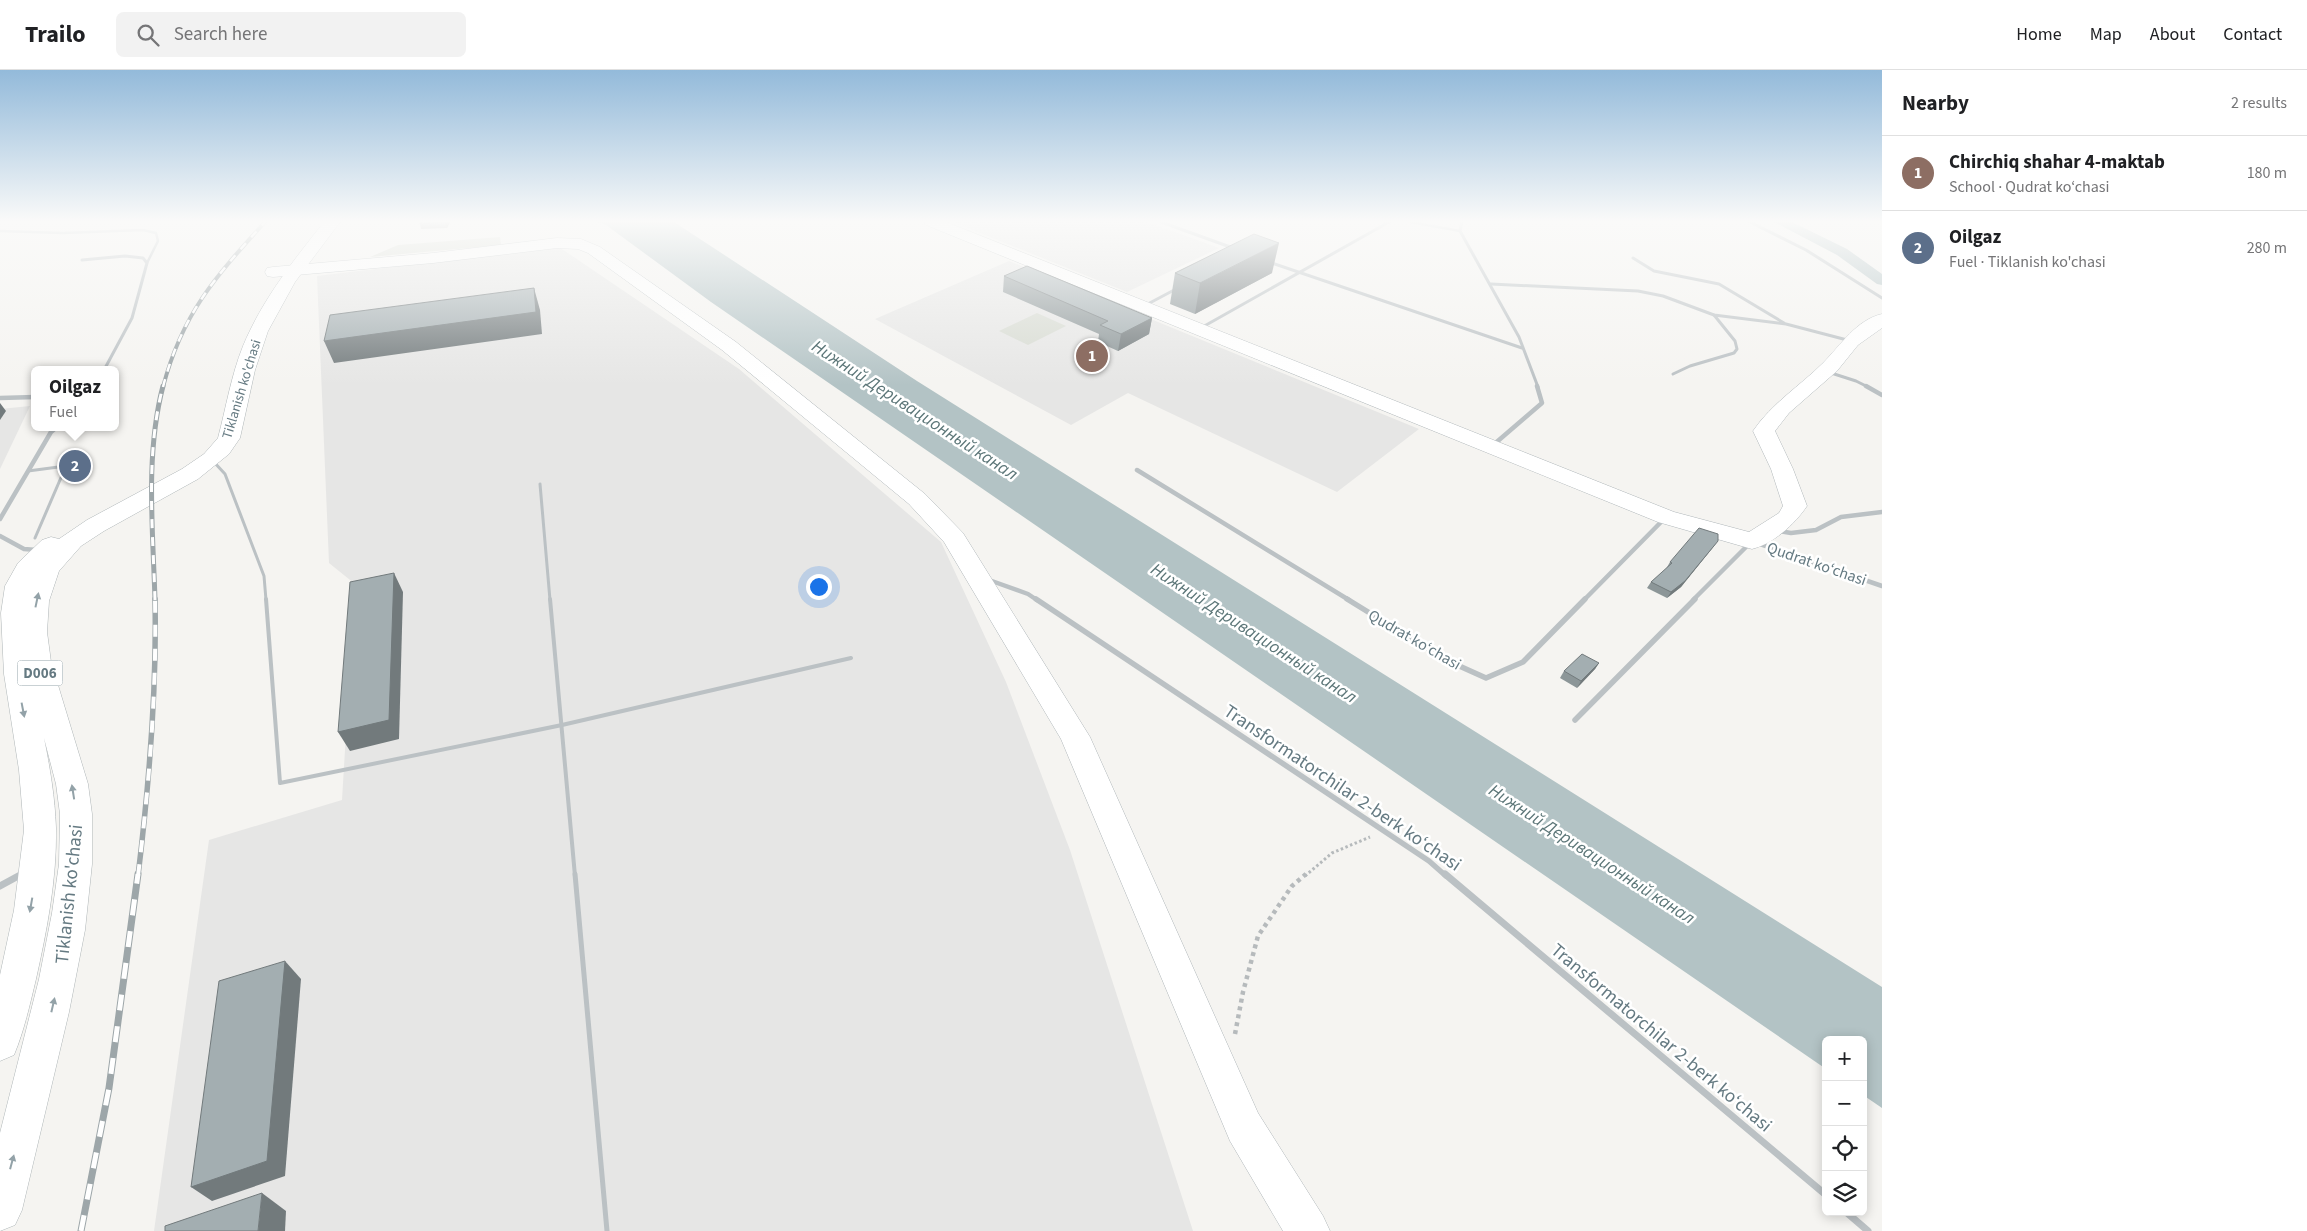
<!DOCTYPE html>
<html lang="en">
<head>
<meta charset="utf-8">
<style>
	body { margin:0; font-family:"Source Sans 3",sans-serif; background:#f2f2f2; color:#202124 }
	.controls { position:absolute; right:15px; bottom:15px; display:grid; overflow:hidden; border-radius:8px; box-shadow:0 2px 12px #0003 }
	.controls button { width:45px; height:45px; display:grid; place-items:center; padding:0; border:0; border-bottom:1px solid #e0e0e0; background:#fff; color:#202124; font:25px sans-serif }
	.you { position:absolute; left:818px; top:516px; width:18px; height:18px; margin:-12px; border:4px solid #fff; border-radius:50%; background:#1a73e8; box-shadow:0 0 0 8px #1a73e833 }
	.badge { display:grid; place-items:center; width:32px; height:32px; border-radius:50%; background:#dd322a; color:#fff; font-size:16px; font-weight:700 }
	.pin { position:absolute; translate:-50% -50%; border:2px solid #fff; box-shadow:0 1px 5px #0006 }
	.popup { position:absolute; left:31px; top:296px; width:88px; height:65px; box-sizing:border-box; display:grid; place-content:center; border-radius:8px; background:#fff; filter:drop-shadow(0 1px 4px #0005); font-size:16px; white-space:nowrap; color:#757577 }
	.popup b { font-size:19px; color:#202124 }
	.popup::after { content:''; position:absolute; left:50%; top:100%; margin-left:-10px; border:10px solid transparent; border-top-color:#fff }
	.list { margin:0; padding:0; list-style:none }
	h2 { display:flex; justify-content:space-between; align-items:center; height:65px; margin:0; padding:0 20px; font-size:21px }
	h2 small { font-size:16px; font-weight:400; color:#757577 }
	.list li { display:grid; grid-template-columns:32px 1fr auto; gap:15px; align-items:center; box-sizing:border-box; height:75px; padding:0 20px; border-top:1px solid #e0e0e0 }
	.list b { display:block; font-size:19px; white-space:nowrap }
	.list p { margin:0; font-size:16px; white-space:nowrap; color:#757577 }
	.list em { font-size:16px; font-style:normal; color:#757577 }
	.icon { flex:none; width:28px; height:28px; fill:none; stroke:currentColor; stroke-width:2; stroke-linecap:round; stroke-linejoin:round }
	.map { position:relative; flex:none; width:1882px; height:1161px; overflow:hidden }
	header { display:flex; align-items:center; gap:30px; box-sizing:border-box; height:70px; padding:0 25px; background:#fff; border-bottom:1px solid #e0e0e0 }
	header strong { font-size:24px }
	nav { display:flex; gap:28px; margin-inline-start:auto; font-size:18px }
	.search { width:350px; height:45px; background:#f2f2f2; display:flex; align-items:center; gap:12px; box-sizing:border-box; padding:0 18px; border-radius:8px; color:#757577; font-size:19px }
	main { display:flex }
	aside { flex:1; background:#fff }
	.map>svg:first-child { display:block }
</style>
</head>
<body>
<header>
<strong>Trailo</strong>
<div class="search"><svg class="icon" aria-label="search" viewBox="0 0 24 24"><circle cx="10" cy="10" r="6"/><path d="M15 15l6 6"/></svg>Search here</div>
<nav><a>Home</a><a>Map</a><a>About</a><a>Contact</a></nav>
</header>
<main>
<div class="map">
<svg width="1882" height="1161" viewBox="0 0 1882 1161">
	<rect width="100%" height="100%" fill="#f5f4f1"/>
	<g fill="#e6e6e5">
		<polygon points="953,152 1147,152 1219,178 1127,222"/>
		<polygon points="559,177 739,299 941,472 1006,612 1070,780 1193,1161 154,1161 209,770 342,730 355,514 329,493 317,206"/>
		<polygon points="1009,191 1419,359 1337,422 1128,323 1071,355 875,249"/>
		<polygon points="30,336 0,399 0,339"/>
	</g>
	<g fill="#d6dad1">
		<polygon points="500,167 501,175 370,187 398,175"/>
		<polygon points="1037,243 1066,256 1028,275 999,261"/>
	</g>
	<polygon fill="#b3c3c5" points="598,152 674,152 917,311 1882,917 1882,1038 1863,1025 1863,970 1826,970 1826,999 711,232 606,155"/>
	<g fill="none" stroke-linecap="round" stroke-linejoin="round">
		<polygon fill="#b3c3c5" fill-rule="evenodd" points="1774,152 1792,152 1847,179 1882,204 1882,215 1877,214 1837,185"/>
		<g stroke="#b0b7ba" stroke-width="1">
			<g id="secondary">
				<path d="M924 152H946L1674 442 1749 462 1779 443 1783 436 1771 399 1753 361C1772 333 1800 316 1823 293 1841 275 1856 250 1882 244V258L1858 275 1837 301 1789 343 1775 361 1793 399 1807 436C1794 455 1774 473 1752 479L1658 452 926 155Z"/>
				<polygon points="557,168 581,169 600,177 736,272 925,424 963,463 1090,667 1258,1043 1323,1146 1330,1161 1283,1161 1230,1071 1061,669 944,472 909,434 722,280 588,183 578,179 557,178 433,193 273,207 267,206 265,202 267,198 273,197 433,183"/>
			</g>
		</g>
		<g stroke="#afb6b8" stroke-width="1">
			<path id="primary" d="M324 152H340L295 212 268 261 255 300 240 368 229 384 198 409 104 461 81 476 59 501 49 531 47 562 51 592 88 714 92 744V794L85 860 69 942 22 1140 15 1155 0 1161V1063L39 909 52 843 59 794 60 744 56 714 44 668C50 698 55 728 56 758 57 808 47 860 36 909 30 934 24 961 14 985L0 991V905L14 840 24 760 19 700 4 604 1 543 5 516 18 493 42 470 51 467 59 469 87 450 182 399 204 384 218 368C226 338 231 306 243 276 262 230 293 191 324 152Z"/>
		</g>
		<polyline stroke="#b6babc" stroke-width="3" stroke-dasharray="2.5 2.5" stroke-linecap="butt" points="1305,806 1332,783 1370,767"/>
		<polyline stroke="#b6babc" stroke-width="4.5" stroke-dasharray="4 4" stroke-linecap="butt" points="1235,964 1243,922 1258,866 1292,816 1306,804"/>
		<g stroke="#bbc1c4" stroke-width="2.5">
			<polyline points="1410,152 1460,161"/>
			<polyline points="0,161 63,163 143,160 156,163 158,171 147,193"/>
		</g>
		<g stroke="#bbc1c4" stroke-width="3">
			<polyline points="213,391 225,404 264,506 266,530"/>
			<polyline points="28,401 66,396 35,468"/>
			<polyline points="540,414 550,530"/>
		</g>
		<g stroke="#bbc1c4" stroke-width="4">
			<polyline points="266,529 280,713 562,655 851,588"/>
			<polyline points="550,529 575,806"/>
		</g>
		<polyline stroke="#bbc1c4" stroke-width="5" points="575,804 607,1161"/>
		<g stroke="#bbc1c4" stroke-width="3">
			<polyline points="1161,152 1233,178"/>
			<polyline points="1462,152 1460,161 1519,267 1538,317"/>
			<polyline points="1750,152 1806,180 1882,228"/>
			<polyline points="1633,188 1654,201 1719,214 1784,253"/>
			<polyline points="82,190 125,186 143,188 147,193 132,248 104,300"/>
			<polyline points="1269,192 1522,278"/>
			<polyline points="1491,214 1638,221 1663,226 1714,245 1786,254 1851,271"/>
			<polyline points="1144,236 1176,219"/>
			<polyline points="1199,259 1389,152"/>
			<polyline points="1828,302 1856,311 1868,317"/>
			<polyline points="1673,304 1690,296 1734,283 1737,279 1735,271 1714,245"/>
		</g>
		<g stroke="#bbc1c4" stroke-width="4.5">
			<polyline points="1866,316 1882,325"/>
			<polyline points="0,328 35,327"/>
			<polyline points="1492,376 1542,333 1537,316"/>
			<polyline points="1137,400 1349,530"/>
			<polyline points="0,449 51,362 57,357"/>
			<polyline points="1779,461 1791,463 1816,460 1841,447 1882,442"/>
			<polyline points="0,466 24,479 37,480"/>
			<polyline points="1757,473 1882,516"/>
			<polyline points="989,510 1028,524 1037,530"/>
			<polyline points="1584,530 1664,449"/>
			<polyline points="1693,530 1750,473"/>
		</g>
		<g stroke="#bbc1c4" stroke-width="5.5">
			<polyline points="1036,529 1429,791 1446,806"/>
			<polyline points="1347,529 1446,590 1486,608 1523,592 1585,529"/>
			<polyline points="1575,650 1695,529"/>
			<polyline points="20,806 23,804"/>
		</g>
		<g stroke="#bbc1c4" stroke-width="7">
			<polyline points="1445,804 1826,1125"/>
			<polyline points="0,816 22,804"/>
			<polyline points="1846,1142 1868,1161"/>
		</g>
		<use href="#secondary" fill="#fff" fill-rule="evenodd"/>
		<use href="#primary" fill="#fff" fill-rule="evenodd"/>
		<g stroke="#9da6a9" stroke-width="4">
			<path id="rail-far3" d="M163 317C182 244 215 207 265 152"/>
		</g>
		<g stroke="#9da6a9" stroke-width="5">
			<path id="rail-far2" d="M155 530C153 460 145 385 163 316"/>
		</g>
		<g stroke="#9da6a9" stroke-width="5.5">
			<path id="rail-far1" d="M138 806C149 715 157 621 155 529"/>
		</g>
		<g stroke="#9da6a9" stroke-width="7">
			<polyline id="rail" points="81,1161 109,1018 138,804"/>
		</g>
		<use href="#rail-far3" stroke="#fff" stroke-width="2.5" stroke-dasharray="8" stroke-linecap="butt"/>
		<use href="#rail-far2" stroke="#fff" stroke-width="3" stroke-dasharray="9" stroke-linecap="butt"/>
		<use href="#rail-far1" stroke="#fff" stroke-width="4" stroke-dasharray="12" stroke-linecap="butt"/>
		<use href="#rail" stroke="#fff" stroke-width="5" stroke-dasharray="16" stroke-linecap="butt"/>
	</g>
	<g fill="#8c9698">
		<polygon points="450,152 447,158 421,159 420,154"/>
		<polygon points="1175,203 1272,203 1195,244 1170,234"/>
		<polygon points="1004,206 1152,248 1149,264 1118,281 1098,272 1099,264 1003,222"/>
		<polygon points="1713,477 1681,517 1667,528 1647,518 1651,512 1666,499 1670,492"/>
		<polygon points="1599,593 1595,599 1577,618 1560,608 1564,601"/>
	</g>
	<g fill="#727a7c">
		<polygon points="445,152 450,152 447,158 445,153"/>
		<polygon points="1279,173 1272,203 1195,244 1200,213"/>
		<polygon points="534,218 540,240 542,264 334,293 324,271"/>
		<polygon points="1152,248 1149,264 1118,281 1121,264"/>
		<polygon points="0,333 6,341 0,350"/>
		<polygon points="1718,471 1681,517 1667,528 1671,522"/>
		<polygon points="394,503 403,522 399,669 350,681 338,662"/>
		<polygon points="1599,593 1595,599 1577,618 1581,611"/>
		<polygon points="285,891 301,909 285,1106 212,1131 191,1117"/>
		<polygon points="262,1123 286,1141 285,1161 258,1161"/>
	</g>
	<g fill="#a3aeb1" stroke="#727a7c">
		<polygon points="421,152 445,152 420,154"/>
		<polygon points="1254,164 1279,173 1200,213 1175,203"/>
		<polygon points="1027,196 1152,248 1121,264 1100,255 1108,251 1004,206"/>
		<polygon points="534,218 536,242 324,271 330,245"/>
		<polygon points="1699,458 1718,464 1718,471 1685,511 1671,522 1651,512 1672,493 1670,492"/>
		<polygon points="394,503 389,650 338,662 350,512"/>
		<polygon points="1582,584 1599,593 1581,611 1564,601"/>
		<polygon points="285,891 267,1091 191,1117 219,911"/>
		<polygon points="262,1123 258,1161 165,1161 165,1156"/>
	</g>
	<defs><path id="oneway-solid" d="M-6-.8H1V-3.2L6.5 0L1 3.2V.8H-6Z" transform="scale(1.25)"/></defs>
	<g fill="#93a2a8">
		<use href="#oneway-solid" transform="translate(37 530) rotate(-78)"/>
		<use href="#oneway-solid" transform="translate(23 640) rotate(79)"/>
		<use href="#oneway-solid" transform="translate(73 722) rotate(-99)"/>
		<use href="#oneway-solid" transform="translate(31 835) rotate(100)"/>
		<use href="#oneway-solid" transform="translate(53 935) rotate(-77)"/>
		<use href="#oneway-solid" transform="translate(12 1092) rotate(-75)"/>
	</g>
	<linearGradient id="sky" x2="0" y2="1"><stop stop-color="#93bada"/><stop offset="0.48" stop-color="#fafaf9"/><stop offset="1" stop-color="#fafaf9" stop-opacity="0"/></linearGradient>
	<rect width="1882" height="315" fill="url(#sky)"/>
	<g text-anchor="middle" stroke-width="5" stroke-linejoin="round" paint-order="stroke">
		<g font-size="14" fill="#657a82" stroke="#fff">
			<text transform="translate(241 319) rotate(-73)" y="5">Tiklanish ko'chasi</text>
		</g>
		<rect fill="#fff" stroke="#93a2a8" stroke-width="1" x="17.5" y="590.5" width="45" height="25" rx="4"/>
		<g font-size="15" font-weight="bold" fill="#657a82">
			<text x="40" y="608">D006</text>
		</g>
		<g font-size="16" fill="#657a82" stroke="#fff">
			<text transform="translate(1817 493) rotate(19)" y="6">Qudrat ko‘chasi</text>
			<text transform="translate(1415 569) rotate(30)" y="6">Qudrat ko‘chasi</text>
		</g>
		<g font-size="18" font-style="italic" fill="#5c7678" stroke="#fff">
			<text transform="translate(915 340) rotate(33)" y="6">Нижний Деривационный канал</text>
			<text transform="translate(1254 563) rotate(33)" y="6">Нижний Деривационный канал</text>
			<text transform="translate(1592 784) rotate(33)" y="6">Нижний Деривационный канал</text>
		</g>
		<g font-size="19" fill="#657a82" stroke="#fff">
			<text transform="translate(1343 717) rotate(34)" y="7">Transformatorchilar 2-berk ko‘chasi</text>
			<text transform="translate(68 824) rotate(-84)" y="7">Tiklanish ko'chasi</text>
			<text transform="translate(1662 967) rotate(40)" y="7">Transformatorchilar 2-berk ko‘chasi</text>
		</g>
	</g>
</svg>
<div class="controls">
<button>+</button>
<button>−</button>
<button><svg class="icon" aria-label="locate" viewBox="0 0 24 24"><circle cx="12" cy="12" r="6"/><path d="M12 2v4M12 18v4M2 12h4M18 12h4"/></svg></button>
<button><svg class="icon" aria-label="layers" viewBox="0 0 24 24"><path d="M12 4l9 5-9 5-9-5zM3 14l9 5 9-5"/></svg></button>
</div>
<div class="you"></div>
<div class="pin badge" style="left:1092px;top:286px;background:#8d6e63">1</div>
<div class="pin badge" style="left:75px;top:396px;background:#5c6f8a">2</div>
<div class="popup"><b>Oilgaz</b>Fuel</div>
</div>
<aside>
<h2>Nearby<small>2 results</small></h2>
<ul class="list">
<li><span class="badge" style="background:#8d6e63">1</span><div><b>Chirchiq shahar 4-maktab</b><p>School · Qudrat ko‘chasi</p></div><em>180 m</em></li>
<li><span class="badge" style="background:#5c6f8a">2</span><div><b>Oilgaz</b><p>Fuel · Tiklanish ko'chasi</p></div><em>280 m</em></li>
</ul>
</aside>
</main>
</body>
</html>
